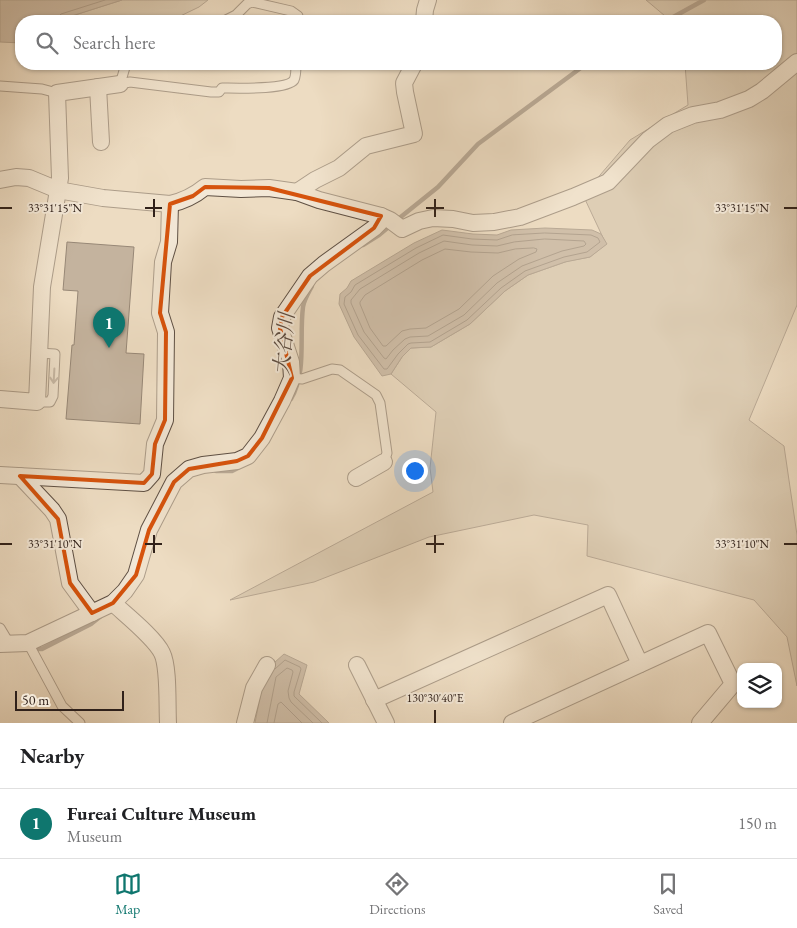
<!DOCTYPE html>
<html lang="en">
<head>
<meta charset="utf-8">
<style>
	body { margin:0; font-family:"EB Garamond","Noto Serif JP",serif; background:#f6f6f6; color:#202124 }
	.controls { position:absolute; right:15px; bottom:15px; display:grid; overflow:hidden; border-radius:10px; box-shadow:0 1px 4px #0004 }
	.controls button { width:45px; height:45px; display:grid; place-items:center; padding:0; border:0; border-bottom:1px solid #e0e0e0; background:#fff; color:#202124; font:25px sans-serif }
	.scale { position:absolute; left:15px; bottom:12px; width:109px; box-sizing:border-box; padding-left:5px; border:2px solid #30211a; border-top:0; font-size:14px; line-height:18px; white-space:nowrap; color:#30211a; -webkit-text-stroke:4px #f3e8d7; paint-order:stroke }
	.you { position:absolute; left:414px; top:470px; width:18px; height:18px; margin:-12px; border:4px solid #fff; border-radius:50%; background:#1a73e8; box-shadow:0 0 0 8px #1a73e833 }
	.badge { display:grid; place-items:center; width:32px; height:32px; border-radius:50%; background:#0f766e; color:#fff; font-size:16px; font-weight:700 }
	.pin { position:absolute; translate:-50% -41px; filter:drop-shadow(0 1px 2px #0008) }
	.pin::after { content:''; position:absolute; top:26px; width:18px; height:15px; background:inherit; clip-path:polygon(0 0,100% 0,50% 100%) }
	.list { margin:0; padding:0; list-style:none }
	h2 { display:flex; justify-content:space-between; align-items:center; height:65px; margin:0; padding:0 20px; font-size:21px }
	h2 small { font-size:16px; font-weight:400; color:#757577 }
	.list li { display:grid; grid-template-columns:32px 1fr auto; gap:15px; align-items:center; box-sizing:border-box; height:70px; padding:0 20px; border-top:1px solid #e0e0e0 }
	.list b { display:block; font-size:19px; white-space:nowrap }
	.list p { margin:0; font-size:16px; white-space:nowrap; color:#757577 }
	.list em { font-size:16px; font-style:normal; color:#757577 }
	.icon { flex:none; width:28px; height:28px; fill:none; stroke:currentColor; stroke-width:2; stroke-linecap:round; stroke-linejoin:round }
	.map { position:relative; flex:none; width:797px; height:723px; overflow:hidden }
	.search { position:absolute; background:#fff; box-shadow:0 1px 4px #0004; left:15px; right:15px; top:15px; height:55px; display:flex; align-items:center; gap:12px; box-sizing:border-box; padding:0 18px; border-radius:20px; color:#757577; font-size:19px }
	.sheet { height:135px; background:#fff }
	nav { display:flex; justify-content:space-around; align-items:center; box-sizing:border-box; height:70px; border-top:1px solid #e0e0e0; background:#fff; font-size:14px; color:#757577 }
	nav a { display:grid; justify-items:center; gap:2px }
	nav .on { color:#0f766e }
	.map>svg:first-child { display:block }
</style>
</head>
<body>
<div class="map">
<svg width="797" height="723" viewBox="0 0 797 723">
	<rect width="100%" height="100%" fill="#eddcc2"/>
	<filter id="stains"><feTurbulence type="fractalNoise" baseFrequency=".004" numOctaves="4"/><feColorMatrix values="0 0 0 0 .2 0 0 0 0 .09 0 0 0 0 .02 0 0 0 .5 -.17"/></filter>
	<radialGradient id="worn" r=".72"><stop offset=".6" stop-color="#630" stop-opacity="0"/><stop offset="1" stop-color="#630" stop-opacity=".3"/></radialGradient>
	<g fill="#cdbca5" stroke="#7e6e60">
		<polygon points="122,0 208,0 199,7 170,21 140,21 119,18 117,21 56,21"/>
		<polygon points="646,0 797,0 797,305 749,420 784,446 797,535 797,686 787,637 754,600 587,556 588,525 534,515 429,537 314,582 230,600 433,492 430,468 436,412 391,374 402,357 411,348 431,347 470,324 505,291 528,275 568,261 590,257 606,244 583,195 630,140 688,105 685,64 776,64 776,21 671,21"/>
	</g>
	<g fill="#ad9c89" stroke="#7b6b5d">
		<polygon points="0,0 122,0 56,21 21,21 21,43 0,42"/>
		<polygon points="545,228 592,230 601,234 607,244 590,257 565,262 528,275 505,291 470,324 431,347 411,348 402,357 391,374 382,376 354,337 339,304 340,294 347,288 351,281 414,243 442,230 473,234 497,235 511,230"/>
		<polygon points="284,654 307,665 299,694 329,723 255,723 265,671"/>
	</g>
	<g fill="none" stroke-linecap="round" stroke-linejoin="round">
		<g stroke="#6e5e52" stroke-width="1">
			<polyline points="58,21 58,17 61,14 105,0"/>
			<polygon points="545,233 591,235 598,238 600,242 587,252 564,257 525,271 501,288 467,320 430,342 411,343 408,344 398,354 387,369 384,369 358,335 344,304 345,297 351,292 355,285 416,248 443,235 472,239 497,240 512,235"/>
			<polygon points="545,239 584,241 586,244 584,246 562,251 522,266 497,283 464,315 428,336 410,337 405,339 393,350 386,359 384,358 364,332 351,303 351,300 360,289 419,253 444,241 472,245 497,246 514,242"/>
			<polygon points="534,248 537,249 536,252 519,259 493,276 459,309 426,328 410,329 402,331 386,346 383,346 370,328 360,304 360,302 365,295 422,260 445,249 471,252 498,253 515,249"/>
			<polyline points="275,669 285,660 300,667 301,669 294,692 294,696 322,723"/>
			<polyline points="267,723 276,677 287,668 292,670 293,672 288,691 289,698 291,702 313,723"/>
			<polyline points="274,723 278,704 281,702 302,723"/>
		</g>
		<g stroke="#7b6b5d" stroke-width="4.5">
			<polyline points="666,21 704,0"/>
			<polyline points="397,220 438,187 478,144 586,64"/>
			<polyline points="363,245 379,235 391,225"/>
			<path d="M291 399C307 371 299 338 303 307 304 300 309 292 312 286"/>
			<polyline points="216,471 232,471 238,468"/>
			<polyline points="33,649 42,649 91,624 101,616"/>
		</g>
	</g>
	<polygon fill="#928271" stroke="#30211a" points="67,242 134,247 126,353 144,354 140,424 66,419 72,345 74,345 78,291 63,290"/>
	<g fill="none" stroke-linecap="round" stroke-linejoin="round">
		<g stroke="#5f5044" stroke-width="11">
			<g id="service">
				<polyline points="224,21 236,15 247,4 252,2 291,11 298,16 299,21"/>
				<path d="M126 64 120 84 130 82 211 92H219L222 88C235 88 287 90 294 80 296 76 296 69 296 64"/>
				<polyline points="0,86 42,89 57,93"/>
				<polyline points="292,378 302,379 332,369 340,370 376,395 380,403 387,453 384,462"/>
				<polyline points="37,402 50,402 53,396 55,354 39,353"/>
				<polyline points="0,628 9,643"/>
				<polyline points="28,643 62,706 80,723"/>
			</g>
		</g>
		<g stroke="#5f5044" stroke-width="18">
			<g id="minor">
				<polyline points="424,21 425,10 428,0"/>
				<polyline points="98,87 101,142"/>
				<path d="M0 180 16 177 29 178 58 190 103 198 170 204C184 201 194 196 205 187L241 189 269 188 297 192 319 200 381 216 390 220 402 229 419 221 433 218 453 219 473 223 494 222 520 217 573 197 608 182 648 140 668 125 693 115 720 110 749 99 762 91 797 62"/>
				<polyline points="297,192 315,180 339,168 366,146 414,134 405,92 404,83 414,64"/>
				<polyline points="0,399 37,402 42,287 60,178 57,93 120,84"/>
				<polyline points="0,475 144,483 152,474 155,444 165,420 166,332 160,313 163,262 169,242 170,204"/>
				<polyline points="20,476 52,510 58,519 70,583 92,613"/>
				<polyline points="356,478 384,462"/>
				<path d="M113 603C126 615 155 638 162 653 169 667 167 705 168 723"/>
				<polyline points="0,644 28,643 113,603 125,591 136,575 149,530 174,482 189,469 203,465 237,461 248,456 262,438 282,401 292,378 291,362 280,328 282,317 310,276 324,264 374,228 380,222 381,216"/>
				<polyline points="357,665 386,723"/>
				<polyline points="374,700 608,595 640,664"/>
				<polyline points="245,723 254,688 267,665"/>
				<polyline points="512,723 708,633 733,684 700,723"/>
			</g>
		</g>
		<use href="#service" stroke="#f3e8d7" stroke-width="9"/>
		<use href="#minor" stroke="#f3e8d7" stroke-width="16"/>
	</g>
	<defs><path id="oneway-shaft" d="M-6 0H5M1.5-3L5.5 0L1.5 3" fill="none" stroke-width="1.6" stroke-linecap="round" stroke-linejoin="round" transform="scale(1.25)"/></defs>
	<use stroke="#9b8e82" href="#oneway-shaft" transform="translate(54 376) rotate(93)"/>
	<path d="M0 0H797V723H0ZM205 187 269 188 381 216 374 228 310 276 282 317 280 328 292 378 262 438 248 456 237 461 189 469 174 482 149 530 136 575 113 603 92 613 70 583 58 519 20 476 144 483 152 474 155 444 165 420 166 332 160 313 170 204 193 196Z" fill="#eddcc2" fill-opacity=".55" fill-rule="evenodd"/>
	<path fill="none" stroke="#d6530d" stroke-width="4" stroke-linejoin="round" d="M205 187 269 188 381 216 374 228 310 276 282 317 280 328 292 378 262 438 248 456 237 461 189 469 174 482 149 530 136 575 113 603 92 613 70 583 58 519 20 476 144 483 152 474 155 444 165 420 166 332 160 313 170 204 193 196Z"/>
	<path fill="none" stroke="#30211a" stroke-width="2" d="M154 199V217M435 199V217M0 208H12M145 208H162M426 208H444M784 208H797M154 535V553M435 535V553M0 544H12M145 544H162M426 544H444M784 544H797M435 710V723"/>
	<g text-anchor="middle" stroke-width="4" stroke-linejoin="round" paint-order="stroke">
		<g font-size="21" font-style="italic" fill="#5c4c41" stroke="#f3e8d7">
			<text transform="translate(284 344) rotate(-85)" y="7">大谷川</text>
		</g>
	</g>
	<g font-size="12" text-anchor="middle" fill="#30211a" stroke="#f3e8d7" stroke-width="4" stroke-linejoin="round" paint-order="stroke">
		<text x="55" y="212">33°31'15"N</text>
		<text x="742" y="212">33°31'15"N</text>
		<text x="55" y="548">33°31'10"N</text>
		<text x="742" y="548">33°31'10"N</text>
		<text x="435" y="702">130°30'40"E</text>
	</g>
	<rect width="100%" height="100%" filter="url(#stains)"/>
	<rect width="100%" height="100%" fill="url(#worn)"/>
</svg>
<div class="controls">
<button><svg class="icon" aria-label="layers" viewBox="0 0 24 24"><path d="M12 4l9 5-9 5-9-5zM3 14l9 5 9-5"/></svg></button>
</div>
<div class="scale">50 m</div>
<div class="you"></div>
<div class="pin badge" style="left:109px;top:348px">1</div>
<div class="search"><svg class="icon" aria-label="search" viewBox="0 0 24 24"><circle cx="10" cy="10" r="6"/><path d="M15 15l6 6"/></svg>Search here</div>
</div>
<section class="sheet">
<h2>Nearby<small></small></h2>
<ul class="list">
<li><span class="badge">1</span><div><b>Fureai Culture Museum</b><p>Museum</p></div><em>150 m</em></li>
</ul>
</section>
<nav>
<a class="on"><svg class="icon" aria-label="map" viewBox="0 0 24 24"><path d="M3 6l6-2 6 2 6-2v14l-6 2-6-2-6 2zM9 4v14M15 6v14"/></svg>Map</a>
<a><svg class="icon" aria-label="directions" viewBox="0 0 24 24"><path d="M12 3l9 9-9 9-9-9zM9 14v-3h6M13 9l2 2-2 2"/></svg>Directions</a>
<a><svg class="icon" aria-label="saved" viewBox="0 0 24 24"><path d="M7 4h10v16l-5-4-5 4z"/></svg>Saved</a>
</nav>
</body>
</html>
